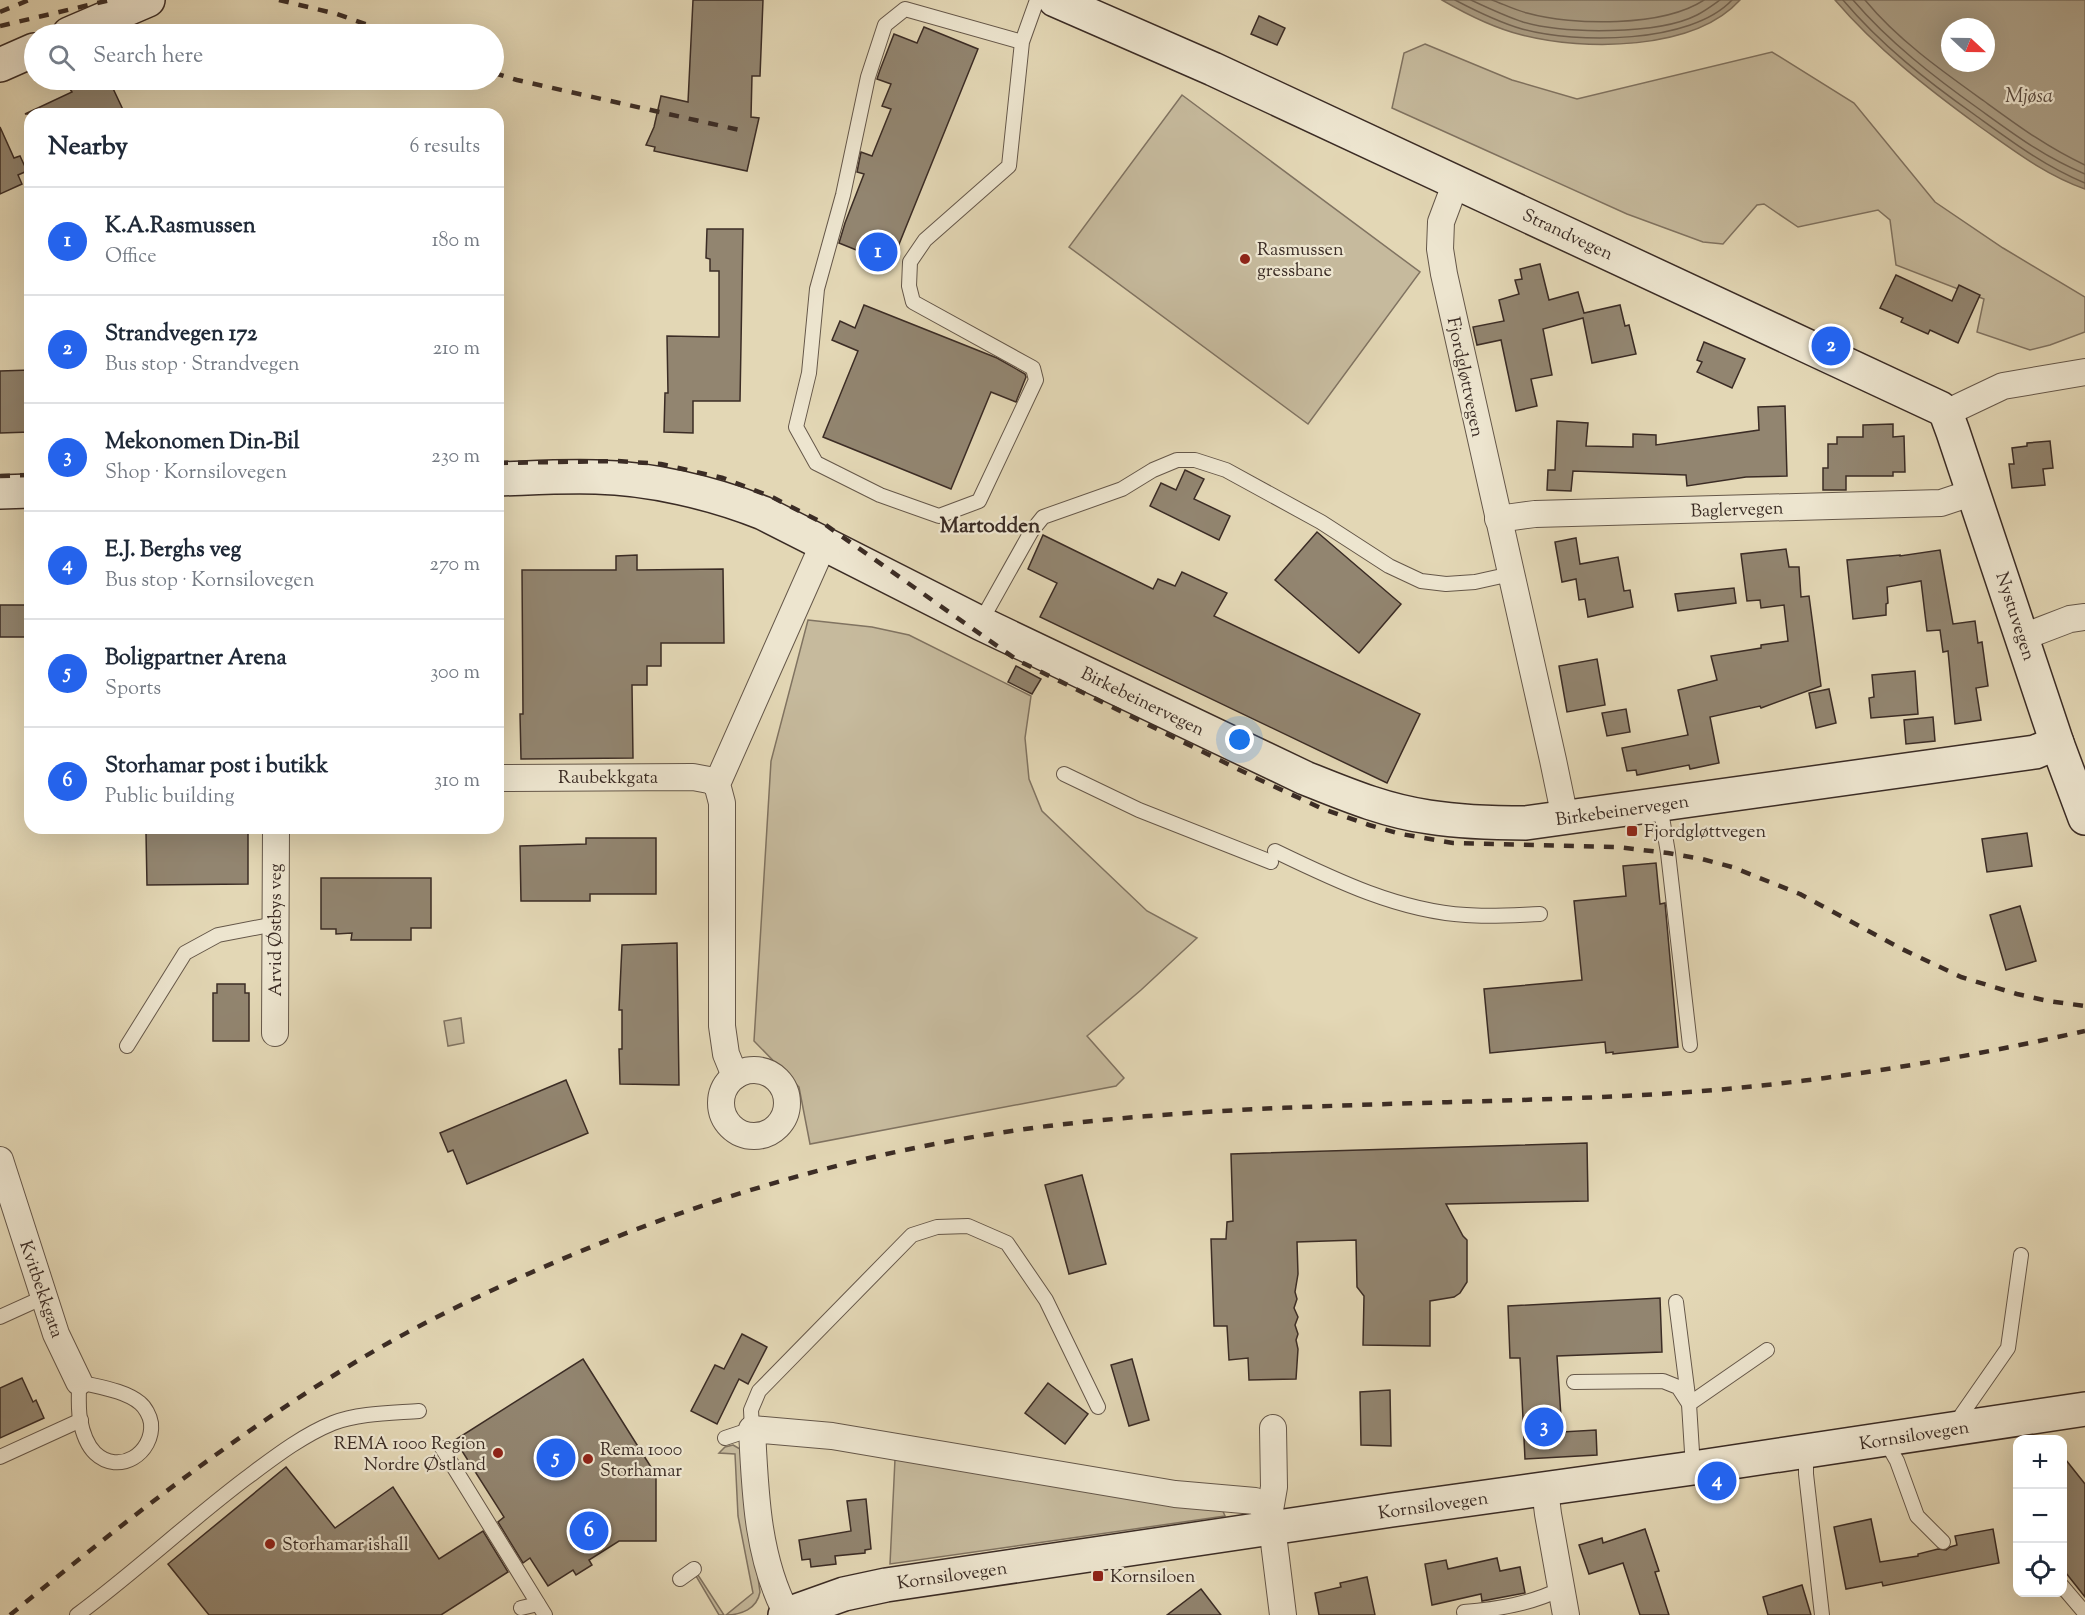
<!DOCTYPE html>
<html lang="en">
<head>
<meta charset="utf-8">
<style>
	body { margin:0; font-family:"Sorts Mill Goudy",serif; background:#f2f2f3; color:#1f2937 }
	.controls { position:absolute; right:18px; bottom:18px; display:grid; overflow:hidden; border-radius:12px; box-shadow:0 6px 24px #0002 }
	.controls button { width:54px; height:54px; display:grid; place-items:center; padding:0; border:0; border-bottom:2px solid #e0e1e3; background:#fff; color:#1f2937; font:30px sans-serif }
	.compass { position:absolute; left:1941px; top:18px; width:54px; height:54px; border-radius:50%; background:#fff; box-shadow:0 6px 24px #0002; rotate:112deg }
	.you { position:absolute; left:1240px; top:740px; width:21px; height:21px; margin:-15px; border:4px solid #fff; border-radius:50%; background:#1a73e8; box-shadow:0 0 0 9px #1a73e833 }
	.badge { display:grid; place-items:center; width:39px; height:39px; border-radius:50%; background:#2563eb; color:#fff; font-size:20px; font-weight:700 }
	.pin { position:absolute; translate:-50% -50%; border:3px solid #fff; box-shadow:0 2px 6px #0006 }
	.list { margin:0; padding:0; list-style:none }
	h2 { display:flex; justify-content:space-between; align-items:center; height:78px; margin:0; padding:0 24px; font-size:26px }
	h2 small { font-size:20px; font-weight:400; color:#747a83 }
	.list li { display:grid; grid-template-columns:39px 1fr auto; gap:18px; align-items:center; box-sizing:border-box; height:108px; padding:0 24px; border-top:2px solid #e0e1e3 }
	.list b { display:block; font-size:22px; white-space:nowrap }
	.list p { margin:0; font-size:20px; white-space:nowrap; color:#747a83 }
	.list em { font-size:20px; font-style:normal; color:#747a83 }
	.icon { flex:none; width:33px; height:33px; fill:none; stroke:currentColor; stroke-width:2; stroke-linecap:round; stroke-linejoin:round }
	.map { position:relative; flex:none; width:2085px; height:1615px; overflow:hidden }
	.search { position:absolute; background:#fff; box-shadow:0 6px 24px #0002; left:24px; top:24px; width:480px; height:66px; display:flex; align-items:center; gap:15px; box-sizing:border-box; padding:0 21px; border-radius:33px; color:#747a83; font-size:22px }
	.panel { position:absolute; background:#fff; box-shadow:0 6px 24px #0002; left:24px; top:108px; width:480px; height:726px; border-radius:18px }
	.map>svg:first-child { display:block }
</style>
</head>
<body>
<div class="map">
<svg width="2085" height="1615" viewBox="0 0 2085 1615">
	<rect width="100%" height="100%" fill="#e3d7b5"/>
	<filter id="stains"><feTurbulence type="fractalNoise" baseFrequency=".00333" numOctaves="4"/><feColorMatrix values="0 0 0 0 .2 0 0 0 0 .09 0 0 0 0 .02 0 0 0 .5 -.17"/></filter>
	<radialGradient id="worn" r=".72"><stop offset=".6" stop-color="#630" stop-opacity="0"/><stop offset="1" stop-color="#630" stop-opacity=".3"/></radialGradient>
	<g fill="#c6ba9d" stroke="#807361" stroke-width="1.5">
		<polygon points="1425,44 1512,80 1577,99 1772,52 1854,103 1935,202 2003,248 2085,297 2085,332 2050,345 2030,350 1977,332 1984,299 1896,265 1890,220 1878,210 1798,227 1764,204 1757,205 1723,244 1703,242 1627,214 1392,108 1404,53"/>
		<polygon points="1182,95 1420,272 1308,424 1069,247"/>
		<polygon points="808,620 872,627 909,635 1031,696 1025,738 1029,779 1042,811 1147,911 1197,938 1141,990 1087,1036 1124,1078 1116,1086 810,1144 799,1087 754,1041 771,761"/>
		<polygon points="461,1018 464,1043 448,1046 444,1021"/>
		<path d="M733 1445 740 1449 760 1592C757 1609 741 1615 726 1615L753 1593 738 1516 735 1454 719 1453 725 1447Z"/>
		<polygon points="895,1459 1222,1509 1225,1516 890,1564"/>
		<polygon points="696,1572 724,1615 719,1615 696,1576"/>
	</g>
	<g fill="#aa9d84" stroke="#7e705e" stroke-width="1.5" fill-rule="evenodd">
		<path d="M1442 0H1740C1694 51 1584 51 1522 35 1494 28 1466 14 1442 0Z"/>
		<path d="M1835 0H2085V189C2045 175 2013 150 1979 126 1927 88 1877 49 1835 0ZM1950 27H1986V63H1950Z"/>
	</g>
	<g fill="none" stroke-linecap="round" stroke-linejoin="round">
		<g stroke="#726454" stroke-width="1.5">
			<path d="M1455 0C1476 11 1498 22 1522 29 1576 44 1691 44 1732 0"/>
			<path d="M1471 0C1488 8 1505 16 1523 22 1564 34 1658 35 1697 15 1705 11 1713 5 1720 0"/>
			<path d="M1492 0C1503 4 1515 10 1527 13 1573 26 1663 27 1704 0"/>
			<path d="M1843 0C1881 45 1927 81 1975 115 2011 141 2044 166 2085 183"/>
			<path d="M1853 0C1889 42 1934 77 1979 109 2015 135 2044 157 2085 174"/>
			<path d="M1865 0C1898 40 1942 71 1984 101 2017 125 2048 148 2085 165"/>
		</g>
	</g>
	<g fill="#928570" stroke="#3b2c25" stroke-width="1.5">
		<polygon points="693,0 763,0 760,76 752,76 751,117 759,118 747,171 654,151 655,147 646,145 654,127 661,96 688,102"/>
		<polygon points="1259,16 1285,28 1277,45 1251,34"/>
		<polygon points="924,27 978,49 891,264 839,243 845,223 864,174 857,172 861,152 872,156 891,109 882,106 891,84 877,79 880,70 894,34 917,43"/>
		<polygon points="90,80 109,80 125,114 25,114 72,92 70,89"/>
		<polygon points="0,127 14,158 20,156 27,171 18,175 22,184 0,194"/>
		<polygon points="707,229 743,229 740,401 693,401 693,433 664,432 665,393 668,393 667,336 719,337 719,271 710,271 710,259 706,258"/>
		<polygon points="1540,264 1549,300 1578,292 1584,313 1620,305 1625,326 1629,325 1636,354 1592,363 1583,318 1543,329 1552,375 1531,379 1537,406 1516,411 1501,340 1477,345 1473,327 1504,321 1499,300 1519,294 1515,280 1522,279 1520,269"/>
		<polygon points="1896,275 1952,301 1959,285 1980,295 1958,343 1930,330 1928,334 1901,322 1903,318 1880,308"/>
		<polygon points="864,305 997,358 1025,374 1026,377 1016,402 991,392 951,489 823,437 858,351 832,340 840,321 855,328"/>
		<polygon points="1704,342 1745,359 1732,388 1697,372 1702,362 1697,360"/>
		<polygon points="30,370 30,432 0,433 0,371"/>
		<polygon points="1785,406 1787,476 1746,477 1687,486 1686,475 1573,471 1571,491 1547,490 1548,470 1555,470 1557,421 1588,423 1586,446 1633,447 1633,434 1656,435 1656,445 1759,430 1758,407"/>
		<polygon points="1893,424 1893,437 1904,436 1905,472 1893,472 1893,476 1846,476 1846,490 1823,490 1823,468 1828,468 1828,444 1837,444 1837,437 1863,437 1863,425"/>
		<polygon points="2050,441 2053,468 2043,469 2045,485 2012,488 2009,464 2014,464 2012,448 2027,446 2027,443"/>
		<polygon points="1185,470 1204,479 1194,499 1230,516 1219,540 1150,506 1161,483 1176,490"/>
		<polygon points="1317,532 1401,604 1359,653 1275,580"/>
		<polygon points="1043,535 1153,589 1158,579 1175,586 1182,572 1227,593 1214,616 1420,714 1387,783 1040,617 1057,583 1028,569"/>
		<polygon points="1576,538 1580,564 1618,557 1624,591 1630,590 1633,607 1588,617 1585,599 1579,600 1576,579 1562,582 1555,542"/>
		<polygon points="1786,549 1789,567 1799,567 1801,597 1809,596 1821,686 1761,708 1760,706 1710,717 1719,763 1690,769 1689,765 1637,775 1636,770 1627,771 1622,748 1688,735 1678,690 1717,680 1711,656 1761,648 1761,645 1788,641 1784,605 1761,608 1760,600 1747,601 1741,554"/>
		<polygon points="1940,550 1953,624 1975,621 1978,643 1982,642 1988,686 1976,688 1981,720 1955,724 1948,651 1943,652 1940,630 1927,631 1921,581 1887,587 1888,603 1886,604 1886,615 1853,619 1847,560 1900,555 1900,556"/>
		<polygon points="637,555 637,570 723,569 724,643 661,643 661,666 647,666 647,685 632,685 633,758 521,759 520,714 523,714 522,570 616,570 616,556"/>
		<polygon points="1734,588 1736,603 1678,611 1675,594"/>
		<rect x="0" y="605" width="30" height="32"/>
		<polygon points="1597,659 1605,705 1567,712 1559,666"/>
		<polygon points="1016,666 1041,679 1032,694 1008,682"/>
		<polygon points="1915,671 1918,714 1871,718 1869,698 1874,697 1872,675"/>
		<polygon points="1829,689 1836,723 1816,728 1809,693"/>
		<polygon points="1626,709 1630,732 1607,736 1602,713"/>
		<polygon points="1933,717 1935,741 1906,744 1904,720"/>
		<polygon points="146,833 248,833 248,884 147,885"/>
		<polygon points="2027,833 2032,866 1987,872 1982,839"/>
		<polygon points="586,838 656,838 656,894 590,894 590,901 521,901 520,846 586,844"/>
		<polygon points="1656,863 1660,904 1665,903 1678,1047 1613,1054 1613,1052 1606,1053 1605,1042 1490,1053 1484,989 1582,980 1574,901 1626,896 1623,866"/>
		<polygon points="321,878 431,878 431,928 411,928 411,940 351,940 352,933 336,934 336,929 321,929"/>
		<polygon points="2020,906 2036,961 2006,970 1990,915"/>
		<polygon points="677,943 679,1085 620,1084 619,1049 622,1049 622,1010 619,1010 622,945"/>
		<polygon points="217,984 245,984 245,993 249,993 249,1041 213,1041 213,993 217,993"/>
		<polygon points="566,1080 588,1133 467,1184 453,1150 448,1152 440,1133"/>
		<polygon points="1587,1143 1588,1201 1446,1204 1463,1236 1467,1240 1467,1282 1460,1293 1454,1297 1430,1301 1430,1346 1363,1345 1364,1296 1357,1287 1356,1240 1297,1242 1298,1274 1295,1292 1297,1299 1294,1308 1298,1317 1295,1325 1298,1334 1296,1340 1298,1349 1296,1379 1249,1380 1248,1358 1229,1360 1227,1326 1214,1326 1211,1239 1226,1239 1227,1222 1233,1221 1231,1154"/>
		<polygon points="1082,1175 1106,1264 1069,1274 1045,1185"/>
		<polygon points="1660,1298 1662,1352 1557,1356 1562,1432 1596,1430 1597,1455 1525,1459 1520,1358 1510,1358 1508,1306"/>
		<polygon points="742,1334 767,1347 748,1384 739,1379 717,1424 691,1411 715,1365 724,1369"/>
		<polygon points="583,1359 656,1475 656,1541 619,1541 589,1560 592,1565 576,1575 573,1570 548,1586 530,1558 523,1563 498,1522 504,1517 455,1440"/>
		<polygon points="1132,1359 1149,1420 1129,1426 1111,1365"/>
		<polygon points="22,1378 33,1402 36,1400 44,1418 0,1438 0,1388"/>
		<polygon points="1048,1383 1088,1414 1065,1444 1025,1413"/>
		<polygon points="1390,1390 1391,1446 1361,1445 1360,1392"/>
		<polygon points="2062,1455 2085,1484 2085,1597 2062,1568"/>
		<polygon points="286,1467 335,1528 393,1487 439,1559 483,1531 508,1572 441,1615 209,1615 168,1564"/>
		<polygon points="866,1499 871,1549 865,1550 865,1553 835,1556 836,1564 811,1567 810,1559 802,1560 799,1540 851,1531 847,1501"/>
		<polygon points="1871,1519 1880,1562 1918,1556 1918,1554 1938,1549 1946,1550 1950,1547 1957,1545 1955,1536 1993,1529 1999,1563 1883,1586 1882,1582 1846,1589 1834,1527"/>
		<polygon points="1645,1529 1659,1571 1655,1572 1669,1615 1640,1615 1623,1563 1589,1574 1579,1545 1602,1538 1603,1543"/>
		<polygon points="1497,1558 1500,1571 1520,1567 1525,1593 1482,1601 1481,1594 1432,1605 1425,1564 1446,1560 1448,1569"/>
		<polygon points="1367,1577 1375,1615 1319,1615 1315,1593 1341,1587 1340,1583"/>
		<polygon points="1802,1585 1811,1615 1768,1615 1763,1597"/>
		<polygon points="1201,1589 1221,1615 1167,1615"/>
	</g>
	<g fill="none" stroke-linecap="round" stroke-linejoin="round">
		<g stroke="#655749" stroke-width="16">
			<g id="lane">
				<polyline points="1022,42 905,9 885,25 868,77 843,195 817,289 809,373 796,427 816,463 880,495 939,516 979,501 1036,380 1033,368 913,302 909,286 910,262 925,240 1009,166 1022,42 1037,0"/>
				<polyline points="980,623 1031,532 1043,517 1122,489 1153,470 1177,460 1195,460 1226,470 1321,522 1389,566 1421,581 1446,584 1475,582 1511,574"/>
				<polyline points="1064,774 1139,810 1271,862"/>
				<polyline points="1660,805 1668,853 1690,1045"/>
				<path d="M1275 851C1335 880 1399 911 1466 915 1490 917 1515 915 1540 914"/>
				<polyline points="127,1046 185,953 218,935 275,924"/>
				<polyline points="1676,1302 1689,1404 1767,1350"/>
				<polyline points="0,1317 44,1297"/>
				<path d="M79 1382C98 1387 124 1390 140 1403 145 1407 150 1416 151 1423 154 1453 119 1476 95 1453 87 1445 82 1430 80 1419 78 1408 79 1394 79 1382Z"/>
				<polyline points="1574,1382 1663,1381 1678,1387 1689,1404 1693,1468"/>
				<polyline points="1960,1426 1962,1414 2008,1348 2021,1255"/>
				<polyline points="725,1438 752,1429 751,1410 759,1391 912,1235 937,1227 968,1226 1007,1243 1046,1300 1098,1407"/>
				<polyline points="1885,1440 1897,1461 1917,1516 1943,1542"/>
				<polyline points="442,1448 545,1615"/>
				<polyline points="1806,1451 1806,1474 1822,1615"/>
				<polyline points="0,1457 81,1420"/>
				<polyline points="680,1579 694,1569"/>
				<polyline points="2062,1586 2085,1613"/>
				<polyline points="521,1608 538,1604"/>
				<path d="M1464 1612C1498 1609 1530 1604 1561 1589"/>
				<path d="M77 1615C135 1572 187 1523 245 1479 272 1459 301 1436 333 1423 358 1413 393 1413 419 1411"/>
			</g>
		</g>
		<g stroke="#655749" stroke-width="28">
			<g id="street">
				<polyline points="1456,182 1441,222 1440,249 1444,274 1553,760 1565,818"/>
				<polyline points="1946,413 2003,386 2085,372"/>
				<polyline points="1498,519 1535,514 1941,503 1974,492"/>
				<polyline points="2023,637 2070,619 2085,617"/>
				<polyline points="498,778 693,777 709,780 717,784"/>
				<polyline points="275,1033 276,828"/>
				<circle cx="754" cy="1103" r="33"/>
				<polyline points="735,1076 726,1054 722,1026 722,803 717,784 823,545"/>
				<polyline points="0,1160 56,1334 79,1382"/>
				<polyline points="1545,1489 1548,1514 1566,1615"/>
				<polyline points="1270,1510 1274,1487 1273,1428"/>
				<path d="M787 1614C757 1558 755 1491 752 1429L832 1436 1175 1494 1255 1501 1270 1510 1283 1615"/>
			</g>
		</g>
		<g stroke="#3b2c25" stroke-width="36">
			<g id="secondary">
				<polyline points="1055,0 1213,69 1940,408 1946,413 1953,432 2057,743 2085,818"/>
				<polyline points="69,34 148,0"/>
				<polyline points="0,65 34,50"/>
				<path d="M498 479C530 478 563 476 596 477 649 478 713 493 763 513L980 623 1305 778C1345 794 1385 811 1429 817 1461 822 1494 823 1526 823L2035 752 2057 743"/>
				<polyline points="0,492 30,491"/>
				<polyline points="785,1615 844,1594 886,1585 1392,1510 1693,1468 2085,1409"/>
			</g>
		</g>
		<use href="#lane" stroke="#ede5cf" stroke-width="14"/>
		<use href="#street" stroke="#ede5cf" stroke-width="26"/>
		<use href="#secondary" stroke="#ede5cf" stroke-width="33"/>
		<g stroke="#3b2c25" stroke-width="4.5" stroke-dasharray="10 10" stroke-linecap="butt">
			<polyline points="279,0 337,14 393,34"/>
			<polyline points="0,12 29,0"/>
			<polyline points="0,26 110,0"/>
			<polyline points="494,73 517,80 744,131"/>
			<polyline points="498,463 618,461 661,464 723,478 772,497 823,523 1017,660 1258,779 1323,809 1369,825 1401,834 1453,843 1617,847 1668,853 1702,859 1732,867 1800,894 1902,949 1961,977 2017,994 2048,1001 2085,1006"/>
			<polyline points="0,476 30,475"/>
			<path d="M10 1615C119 1526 229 1439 349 1366 409 1329 473 1298 537 1270 700 1198 871 1148 1048 1126 1239 1103 1432 1105 1624 1096 1779 1089 1934 1065 2085 1031"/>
		</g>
	</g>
	<g fill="#8f2418" stroke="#ede5cf" stroke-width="2">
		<circle cx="1245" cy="259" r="6"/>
		<rect x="1626" y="825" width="12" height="12" rx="3"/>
		<circle cx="498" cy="1453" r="6"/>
		<circle cx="588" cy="1459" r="6"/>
		<circle cx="270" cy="1544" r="6"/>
		<rect x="1092" y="1570" width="12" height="12" rx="3"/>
	</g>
	<g text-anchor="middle" stroke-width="4.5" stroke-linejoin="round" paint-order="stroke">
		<g font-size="18" fill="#3b2c25" stroke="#ede5cf">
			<text transform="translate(1568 234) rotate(25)" y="6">Strandvegen</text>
			<text transform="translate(1466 377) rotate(78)" y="6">Fjordgløttvegen</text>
			<text transform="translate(1737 509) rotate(-2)" y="6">Baglervegen</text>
			<text transform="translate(2016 616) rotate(72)" y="6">Nystuvegen</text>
			<text transform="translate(1143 701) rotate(26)" y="6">Birkebeinervegen</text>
			<text x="608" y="783">Raubekkgata</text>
			<text transform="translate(1622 810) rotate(-8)" y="6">Birkebeinervegen</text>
			<text transform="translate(275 930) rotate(-90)" y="6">Arvid Østbys veg</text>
			<text transform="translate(42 1289) rotate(71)" y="6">Kvitbekkgata</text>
			<text transform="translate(1914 1435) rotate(-9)" y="6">Kornsilovegen</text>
			<text transform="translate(1433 1505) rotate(-8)" y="6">Kornsilovegen</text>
			<text transform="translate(952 1575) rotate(-8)" y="6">Kornsilovegen</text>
		</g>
		<g font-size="18" fill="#3b2c25" stroke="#ede5cf" text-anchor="start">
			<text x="1257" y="255">Rasmussen<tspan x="1257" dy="21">gressbane</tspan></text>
			<text x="1644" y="837">Fjordgløttvegen</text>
			<text x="486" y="1449" text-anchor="end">REMA 1000 Region<tspan x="486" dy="21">Nordre Østland</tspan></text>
			<text x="600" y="1455">Rema 1000<tspan x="600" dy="21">Storhamar</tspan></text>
			<text x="282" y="1550">Storhamar ishall</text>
			<text x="1110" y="1582">Kornsiloen</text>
		</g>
		<g font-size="20" font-style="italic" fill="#57483d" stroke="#ede5cf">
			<text x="2029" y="102">Mjøsa</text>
		</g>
		<g font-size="21" font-weight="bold" fill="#3b2c25" stroke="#ede5cf">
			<text x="990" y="532">Martodden</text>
		</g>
	</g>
	<rect width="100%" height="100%" filter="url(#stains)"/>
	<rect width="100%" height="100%" fill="url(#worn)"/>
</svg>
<div class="controls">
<button>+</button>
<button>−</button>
<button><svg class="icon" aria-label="locate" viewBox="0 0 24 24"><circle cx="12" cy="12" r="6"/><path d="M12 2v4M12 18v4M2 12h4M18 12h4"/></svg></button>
</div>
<svg class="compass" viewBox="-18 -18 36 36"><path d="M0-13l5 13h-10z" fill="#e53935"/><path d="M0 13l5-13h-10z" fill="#747a83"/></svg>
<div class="you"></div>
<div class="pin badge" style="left:878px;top:252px">1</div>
<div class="pin badge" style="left:1831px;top:346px">2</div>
<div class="pin badge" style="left:1544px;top:1427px">3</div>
<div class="pin badge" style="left:1717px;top:1481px">4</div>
<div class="pin badge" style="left:556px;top:1458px">5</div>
<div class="pin badge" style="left:589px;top:1531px">6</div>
<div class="search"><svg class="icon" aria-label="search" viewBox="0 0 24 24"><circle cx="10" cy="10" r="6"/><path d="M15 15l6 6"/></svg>Search here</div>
<section class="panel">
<h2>Nearby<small>6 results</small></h2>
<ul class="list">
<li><span class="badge">1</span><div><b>K.A.Rasmussen</b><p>Office</p></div><em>180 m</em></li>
<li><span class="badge">2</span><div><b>Strandvegen 172</b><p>Bus stop · Strandvegen</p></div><em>210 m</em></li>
<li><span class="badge">3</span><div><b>Mekonomen Din-Bil</b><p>Shop · Kornsilovegen</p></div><em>230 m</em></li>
<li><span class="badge">4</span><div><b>E.J. Berghs veg</b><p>Bus stop · Kornsilovegen</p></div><em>270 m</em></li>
<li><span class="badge">5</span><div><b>Boligpartner Arena</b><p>Sports</p></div><em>300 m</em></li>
<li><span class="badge">6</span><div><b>Storhamar post i butikk</b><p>Public building</p></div><em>310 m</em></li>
</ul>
</section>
</div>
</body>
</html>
